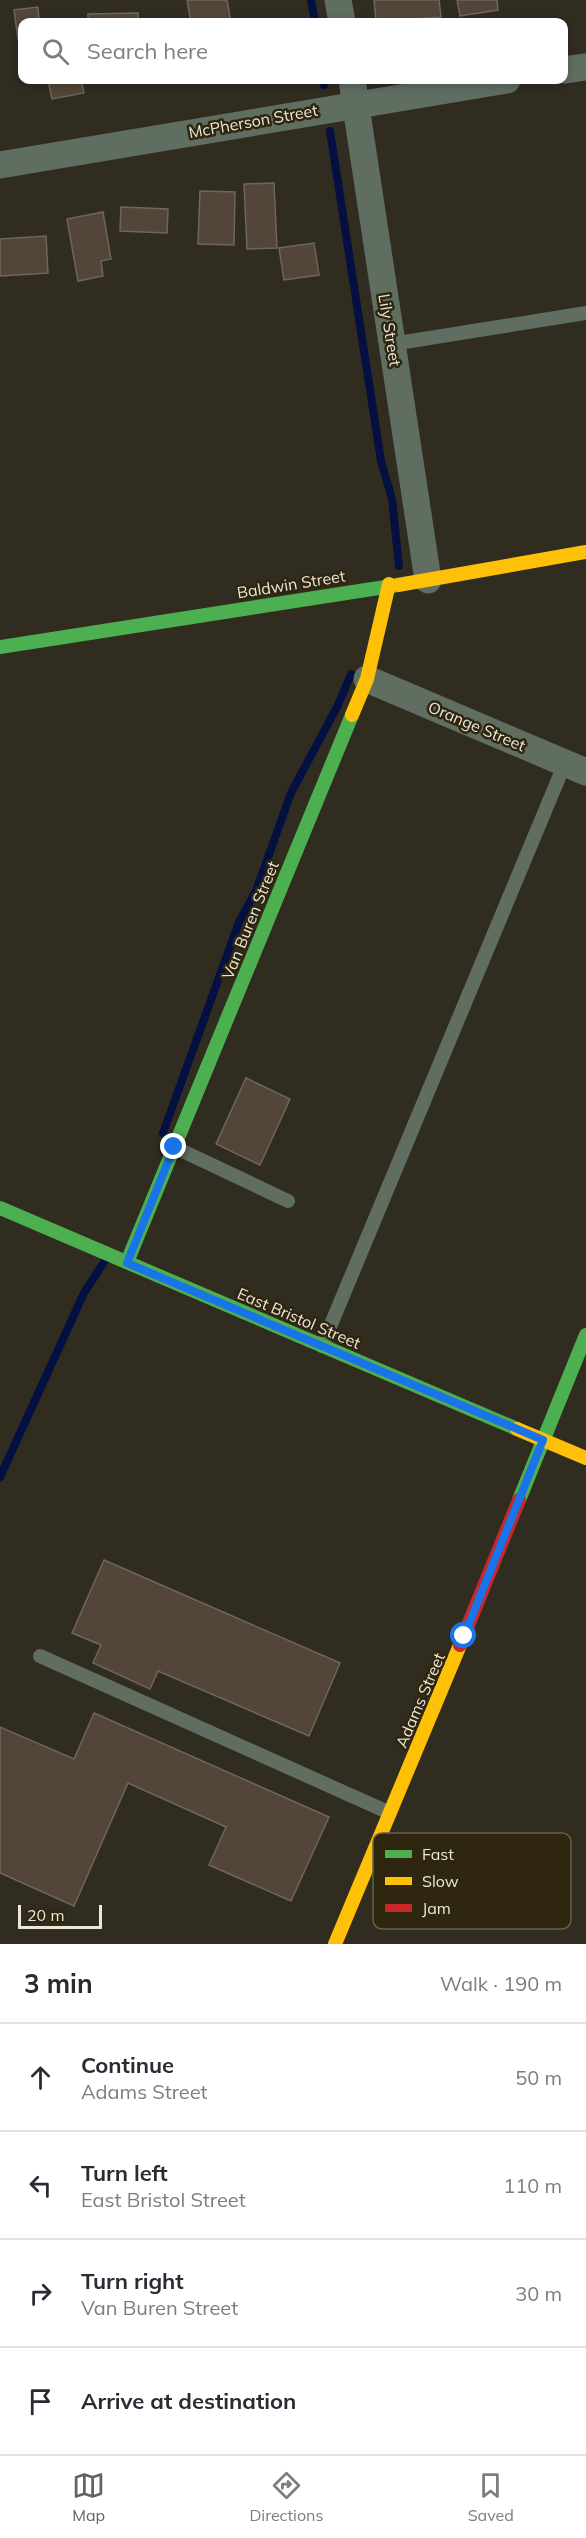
<!DOCTYPE html>
<html lang="en">
<head>
<meta charset="utf-8">
<style>
	body { margin:0; font-family:Mulish,sans-serif; background:#f7f7f7; color:#2b2b33 }
	.scale { position:absolute; left:18px; bottom:15px; width:84px; box-sizing:border-box; padding-left:6px; border:3px solid #ece7d9; border-top:0; font-size:16px; line-height:21px; white-space:nowrap; color:#ece7d9; -webkit-text-stroke:4px #2e260f; paint-order:stroke }
	.stop { position:absolute; width:18px; height:18px; margin:-14px; border:4px solid #1a73e8; border-radius:50%; background:#fff }
	.stop.end { background:#1a73e8; border-color:#fff; box-shadow:0 2px 6px #0008 }
	.list { margin:0; padding:0; list-style:none }
	h2 { display:flex; justify-content:space-between; align-items:center; height:78px; margin:0; padding:0 24px; font-size:26px }
	h2 small { font-size:20px; font-weight:400; color:#7c7c81 }
	.list li { display:grid; grid-template-columns:39px 1fr auto; gap:18px; align-items:center; box-sizing:border-box; height:108px; padding:0 24px; border-top:2px solid #e1e1e2 }
	.list b { display:block; font-size:22px; white-space:nowrap }
	.list p { margin:0; font-size:20px; white-space:nowrap; color:#7c7c81 }
	.list em { font-size:20px; font-style:normal; color:#7c7c81 }
	.icon { flex:none; width:33px; height:33px; fill:none; stroke:currentColor; stroke-width:2; stroke-linecap:round; stroke-linejoin:round }
	.map { position:relative; flex:none; width:586px; height:1944px; overflow:hidden }
	.search { position:absolute; background:#fff; box-shadow:0 3px 9px #0003; left:18px; right:18px; top:18px; height:66px; display:flex; align-items:center; gap:15px; box-sizing:border-box; padding:0 21px; border-radius:12px; color:#7c7c81; font-size:22px }
	.sheet { height:510px; background:#fff }
	nav { display:flex; justify-content:space-around; align-items:center; box-sizing:border-box; height:84px; border-top:2px solid #e1e1e2; background:#fff; font-size:16px; color:#7c7c81 }
	nav a { display:grid; justify-items:center; gap:3px }
	nav .on { color:#656260 }
	.map>svg:first-child { display:block }
</style>
</head>
<body>
<div class="map">
<svg width="586" height="1944" viewBox="0 0 586 1944">
	<rect width="100%" height="100%" fill="#312c20"/>
	<g fill="none" stroke-linecap="round" stroke-linejoin="round">
		<g stroke="#041041" stroke-width="8">
			<polyline points="311,0 315,22"/>
			<polyline points="323,80 324,85"/>
			<polyline points="330,131 381,461 392,499 399,566"/>
			<polyline points="163,1133 239,922 256,891 291,793 338,705 351,674"/>
			<polyline points="0,1477 84,1293 106,1259"/>
		</g>
	</g>
	<g fill="#534538" stroke="#6e665e" stroke-width="1.5">
		<polygon points="187,0 227,0 231,22 191,22"/>
		<polygon points="374,0 439,0 441,17 376,22"/>
		<polygon points="457,0 497,0 498,10 460,16"/>
		<polygon points="38,7 39,22 22,22 22,38 18,39 14,10"/>
		<polygon points="138,13 138,22 88,22 88,14"/>
		<polygon points="48,80 81,80 84,93 52,99"/>
		<polygon points="274,183 277,248 247,249 244,184"/>
		<polygon points="200,191 235,192 234,245 198,244"/>
		<polygon points="121,207 168,209 167,233 120,231"/>
		<polygon points="103,212 111,259 101,261 103,276 78,281 67,219"/>
		<polygon points="46,236 48,273 0,276 0,239"/>
		<polygon points="314,243 319,275 284,280 279,248"/>
		<polygon points="246,1078 290,1099 260,1165 216,1144"/>
		<polygon points="104,1560 340,1663 309,1736 158,1671 150,1689 93,1663 101,1645 72,1633"/>
		<polygon points="94,1713 329,1817 291,1901 209,1865 226,1827 128,1783 74,1906 0,1873 0,1727 74,1759"/>
	</g>
	<g fill="none" stroke-linecap="round" stroke-linejoin="round">
		<g stroke="#606d61" stroke-width="14">
			<polyline points="392,344 586,313"/>
			<polyline points="174,1147 288,1201"/>
			<polyline points="322,1346 565,763"/>
			<polyline points="40,1656 390,1813"/>
		</g>
		<g stroke="#606d61" stroke-width="27">
			<polyline points="338,0 342,22"/>
			<polyline points="564,70 586,67"/>
			<polyline points="352,80 428,580"/>
			<polyline points="0,165 507,80"/>
			<polyline points="367,679 586,772"/>
		</g>
		<g stroke="#4caf50" stroke-width="14">
			<polyline points="0,647 398,585"/>
			<polyline points="0,1208 517,1429"/>
			<polyline points="127,1262 352,715"/>
			<polyline points="519,1500 586,1335"/>
		</g>
		<g stroke="#ffc107" stroke-width="14">
			<polyline points="398,585 586,552"/>
			<polyline points="352,715 367,679 389,584"/>
			<polyline points="517,1429 586,1458"/>
			<polyline points="335,1944 460,1645"/>
		</g>
		<polyline stroke="#c62828" stroke-width="14" points="460,1645 519,1500"/>
	</g>
	<g fill="none" stroke-linecap="round" stroke-linejoin="round">
		<polyline stroke="#1a73e8" stroke-width="8" points="174,1147 127,1263 543,1440 464,1636"/>
	</g>
	<g text-anchor="middle" stroke-width="5" stroke-linejoin="round" paint-order="stroke">
		<g font-size="16" fill="#ece7d9" stroke="#2e260f">
			<text transform="translate(253 121) rotate(-10)" y="6">McPherson Street</text>
			<text transform="translate(390 330) rotate(81)" y="6">Lily Street</text>
			<text transform="translate(291 584) rotate(-9)" y="6">Baldwin Street</text>
			<text transform="translate(477 726) rotate(23)" y="6">Orange Street</text>
			<text transform="translate(250 920) rotate(-68)" y="6">Van Buren Street</text>
			<text transform="translate(299 1318) rotate(23)" y="6">East Bristol Street</text>
			<text transform="translate(420 1700) rotate(-67)" y="6">Adams Street</text>
		</g>
	</g>
	<rect x="373" y="1833" width="198" height="96" rx="9" fill="#2e260f" stroke="#67604c" stroke-width="1.5"/>
	<rect x="385" y="1850" width="27" height="8" fill="#4caf50"/>
	<rect x="385" y="1877" width="27" height="8" fill="#ffc107"/>
	<rect x="385" y="1904" width="27" height="8" fill="#c62828"/>
	<g font-size="16" fill="#ece7d9">
		<text x="422" y="1860">Fast</text>
		<text x="422" y="1887">Slow</text>
		<text x="422" y="1914">Jam</text>
	</g>
</svg>
<div class="scale">20 m</div>
<div class="stop" style="left:464px;top:1636px"></div>
<div class="stop end" style="left:174px;top:1147px"></div>
<div class="search"><svg class="icon" aria-label="search" viewBox="0 0 24 24"><circle cx="10" cy="10" r="6"/><path d="M15 15l6 6"/></svg>Search here</div>
</div>
<section class="sheet">
<h2>3 min<small>Walk · 190 m</small></h2>
<ul class="list">
<li><svg class="icon" aria-label="ahead" viewBox="0 0 24 24"><path d="M12 20V5M6 11l6-6 6 6"/></svg><div><b>Continue</b><p>Adams Street</p></div><em>50 m</em></li>
<li><svg class="icon" aria-label="left" viewBox="0 0 24 24"><path d="M17 20v-9H6M10 6l-5 5 5 5"/></svg><div><b>Turn left</b><p>East Bristol Street</p></div><em>110 m</em></li>
<li><svg class="icon" aria-label="right" viewBox="0 0 24 24"><path d="M7 20v-9h11M14 6l5 5-5 5"/></svg><div><b>Turn right</b><p>Van Buren Street</p></div><em>30 m</em></li>
<li><svg class="icon" aria-label="arrive" viewBox="0 0 24 24"><path d="M6 21V4h12l-3 4 3 4H6"/></svg><div><b>Arrive at destination</b></div></li>
</ul>
</section>
<nav>
<a class="on"><svg class="icon" aria-label="map" viewBox="0 0 24 24"><path d="M3 6l6-2 6 2 6-2v14l-6 2-6-2-6 2zM9 4v14M15 6v14"/></svg>Map</a>
<a><svg class="icon" aria-label="directions" viewBox="0 0 24 24"><path d="M12 3l9 9-9 9-9-9zM9 14v-3h6M13 9l2 2-2 2"/></svg>Directions</a>
<a><svg class="icon" aria-label="saved" viewBox="0 0 24 24"><path d="M7 4h10v16l-5-4-5 4z"/></svg>Saved</a>
</nav>
</body>
</html>
